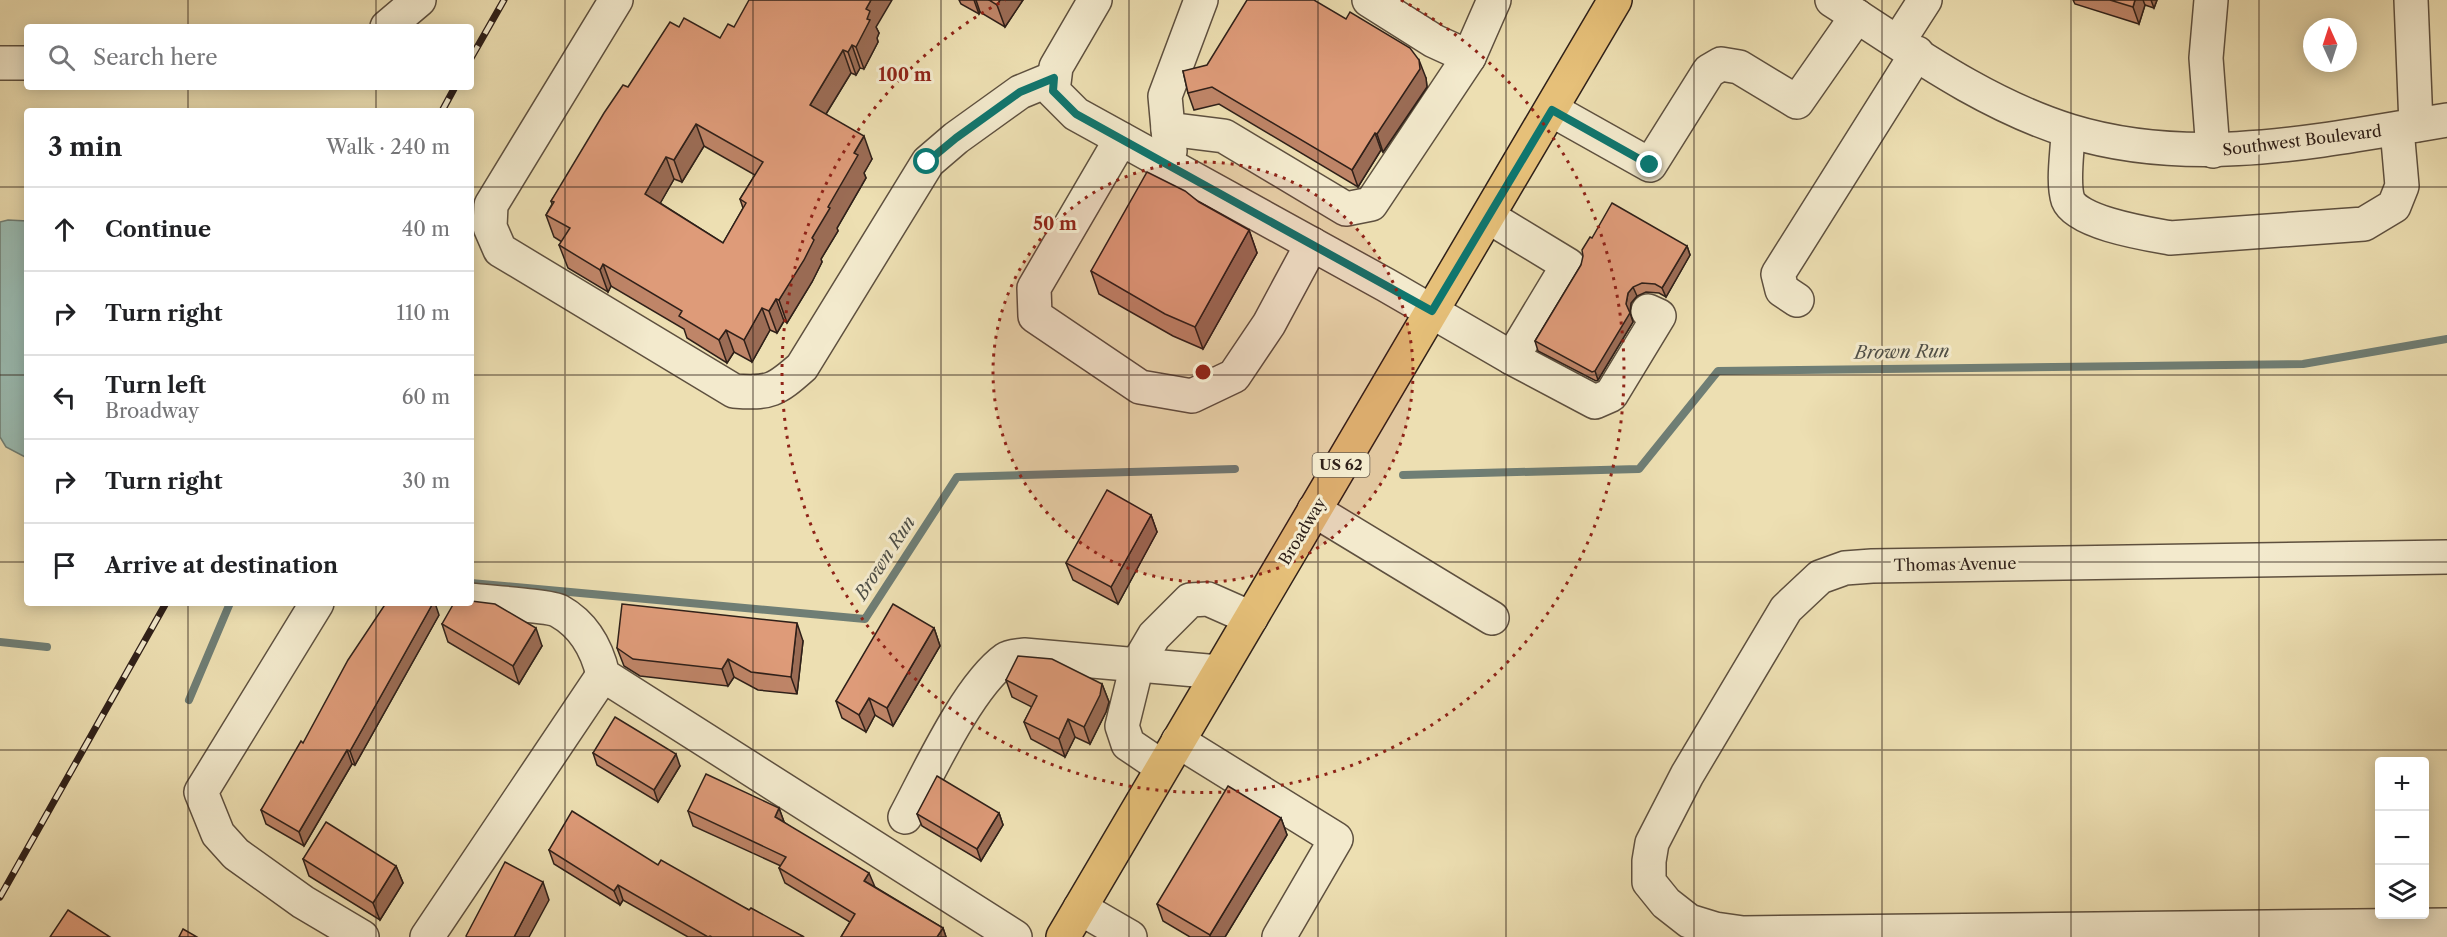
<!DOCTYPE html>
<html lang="en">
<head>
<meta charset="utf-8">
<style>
	body { margin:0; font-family:"Libre Caslon Text",serif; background:#f6f6f6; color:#202124 }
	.controls { position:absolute; right:18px; bottom:18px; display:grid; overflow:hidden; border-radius:6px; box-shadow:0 3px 15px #0003 }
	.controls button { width:54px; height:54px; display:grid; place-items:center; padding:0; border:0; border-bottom:2px solid #e0e0e0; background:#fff; color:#202124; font:30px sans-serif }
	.compass { position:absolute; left:2303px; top:18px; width:54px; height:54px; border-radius:50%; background:#fff; box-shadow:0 3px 15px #0003; rotate:357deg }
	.stop { position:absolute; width:18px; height:18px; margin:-14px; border:4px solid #0f766e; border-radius:50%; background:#fff }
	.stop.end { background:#0f766e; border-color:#fff; box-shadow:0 2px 6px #0008 }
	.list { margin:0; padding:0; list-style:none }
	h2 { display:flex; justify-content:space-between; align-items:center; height:78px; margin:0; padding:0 24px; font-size:26px }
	h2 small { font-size:20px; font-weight:400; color:#757577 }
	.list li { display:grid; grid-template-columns:39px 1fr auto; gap:18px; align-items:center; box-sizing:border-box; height:84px; padding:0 24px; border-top:2px solid #e0e0e0 }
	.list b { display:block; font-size:22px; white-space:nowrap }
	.list p { margin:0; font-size:20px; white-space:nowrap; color:#757577 }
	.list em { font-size:20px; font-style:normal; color:#757577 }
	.icon { flex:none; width:33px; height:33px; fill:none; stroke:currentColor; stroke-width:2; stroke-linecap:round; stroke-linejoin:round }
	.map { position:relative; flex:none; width:2447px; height:937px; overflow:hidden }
	.search { position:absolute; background:#fff; box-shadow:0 3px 15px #0003; left:24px; top:24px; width:450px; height:66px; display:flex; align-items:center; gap:15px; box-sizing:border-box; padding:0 21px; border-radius:6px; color:#757577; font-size:22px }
	.panel { position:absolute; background:#fff; box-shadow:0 3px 15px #0003; left:24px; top:108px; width:450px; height:498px; border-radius:6px }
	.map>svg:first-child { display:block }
</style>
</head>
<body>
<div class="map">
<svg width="2447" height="937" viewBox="0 0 2447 937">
	<rect width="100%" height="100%" fill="#eddfb2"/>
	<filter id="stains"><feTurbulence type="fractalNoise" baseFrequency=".00333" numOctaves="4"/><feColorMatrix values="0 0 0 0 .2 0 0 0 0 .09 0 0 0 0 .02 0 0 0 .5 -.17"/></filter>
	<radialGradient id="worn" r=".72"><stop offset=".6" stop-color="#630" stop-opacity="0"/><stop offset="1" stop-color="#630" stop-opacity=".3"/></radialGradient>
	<polygon fill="#9abcb3" stroke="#6f7e75" stroke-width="1.5" points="8,220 27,221 27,458 6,447 0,437 0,222"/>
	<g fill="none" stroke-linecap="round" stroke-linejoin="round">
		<g stroke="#6f7e75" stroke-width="8">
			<polyline points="1403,475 1639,469 1718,371 2303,364 2447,339"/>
			<polyline points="471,583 865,619 957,477 1235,469"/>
			<polyline points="0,642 47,647"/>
			<polyline points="189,700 230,603"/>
		</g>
		<g stroke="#5e503f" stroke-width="36">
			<g id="minor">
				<path d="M616 0 491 205 490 227 500 250 734 391C770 394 776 390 802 367L928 162 956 138 1020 92 1054 78"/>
				<polyline points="1095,0 1056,67 1053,91 1076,114 1386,285 1512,358 1568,265 1489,217"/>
				<polyline points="1369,0 1434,41 1469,57 1494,0"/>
				<path d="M1832 0C1907 48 1983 104 2070 131 2194 169 2323 140 2447 120"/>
				<polyline points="2211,0 2206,58 2213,151"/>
				<polyline points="2411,0 2416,125"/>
				<polyline points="387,27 419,0"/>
				<polyline points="1898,42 1925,0"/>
				<polyline points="0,63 27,63"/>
				<polyline points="1552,110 1650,165 1709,71 1721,64 1739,67 1797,102 1857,16"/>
				<polyline points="1168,129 1224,136 1346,209 1371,204 1469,57"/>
				<path d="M2068 131C2068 149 2062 182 2068 200 2077 223 2148 234 2170 238L2364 224 2394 206 2402 186 2397 129"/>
				<polyline points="1121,139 1034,288 1035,316 1140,387 1192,396 1234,376 1269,324 1312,244"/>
				<polyline points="1170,151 1165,96 1201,0"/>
				<polyline points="1797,300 1782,290 1778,274 1917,53"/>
				<polyline points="1512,358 1595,402 1611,395 1659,316 1648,311"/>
				<polyline points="1314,510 1492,618"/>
				<polyline points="2447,557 1872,566 1845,568 1820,577 1786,609 1687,775 1652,843 1649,861 1649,882 1666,903 1689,921 1715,929 1743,933 2447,925"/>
				<path d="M471 600C486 602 550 606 559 611 584 625 597 649 603 675L1015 937"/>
				<polyline points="317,603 201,792 218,834 236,854 303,902 362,937"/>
				<polyline points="1178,741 1336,839 1279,937"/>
				<polyline points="1162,767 1128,744 1122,726 1137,665 1154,636 1190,600 1208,599 1251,618"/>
				<path d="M905 817C928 774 968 686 1006 659 1010 656 1018 656 1024 655L1219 672"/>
				<polyline points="1080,908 1130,937"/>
				<polyline points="427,937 603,675"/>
			</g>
		</g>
		<g stroke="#2f2019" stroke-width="36">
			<polyline id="major" points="1063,937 1615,0"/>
		</g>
		<use href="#minor" stroke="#f3eacd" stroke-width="33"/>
		<use href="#major" stroke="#e6c079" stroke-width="33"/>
		<g stroke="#2f2019" stroke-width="7">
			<g id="rail">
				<polyline points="471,58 504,0"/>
				<polyline points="442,111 455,87"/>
				<polyline points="0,897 166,603"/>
			</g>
		</g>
		<use href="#rail" stroke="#f3eacd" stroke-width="4.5" stroke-dasharray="14" stroke-linecap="butt"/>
	</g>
	<g fill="#bf8568" stroke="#2f2019" stroke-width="1.5" fill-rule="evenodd">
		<polygon points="959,0 1023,0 1005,27 980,12 979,14 961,4"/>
		<polygon points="2073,0 2157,0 2154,8 2145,5 2139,24 2075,4"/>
		<path d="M679 27 720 38 734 27H876L879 33 877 38 878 42 864 69 860 68 856 75 851 73 826 114 872 159 864 173 866 178 837 228 838 231 821 259 822 262 812 282 787 323 784 321 777 333 770 330 752 362 734 352 727 363 687 338 684 329 611 286 608 292 568 268 559 245 562 242 554 237 546 215 552 204 551 201 628 87ZM704 146 755 175 740 199 743 208 723 243 660 203 674 179 682 182Z"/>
		<polygon points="1183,71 1426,78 1427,87 1383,152 1381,150 1358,187 1219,104 1194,110 1188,93"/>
		<polygon points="1199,202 1249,230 1257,253 1203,349 1173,336 1099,294 1091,271"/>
		<polygon points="1592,238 1687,246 1690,255 1666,297 1659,293 1646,292 1637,296 1631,303 1630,313 1633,322 1598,380 1596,381 1538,351 1535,341 1581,265"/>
		<polygon points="1151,515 1157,532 1118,604 1073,580 1066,563"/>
		<polygon points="439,615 355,765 352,764 304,846 266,824 261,810"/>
		<polygon points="442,624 542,646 519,684 448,642"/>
		<polygon points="934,628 940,646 893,726 875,715 866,732 842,718 836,701"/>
		<polygon points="803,641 797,694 758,690 734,677 728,686 640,676 624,666 617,648"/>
		<polygon points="1006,680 1102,684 1109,702 1106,712 1090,744 1075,737 1065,757 1031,739 1024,722 1032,707 1012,697"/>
		<polygon points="593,753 680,766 658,802 597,765"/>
		<polygon points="779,808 784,822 875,887 943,928 946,937 841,937 850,922 785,883 779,868 781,866 693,826 688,811"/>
		<polygon points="999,813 1003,825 981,861 922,826 917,814"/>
		<polygon points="1281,818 1287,835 1225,937 1190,937 1163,921 1157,904"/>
		<polygon points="549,850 658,865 804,937 688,937 623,900 620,905 554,864"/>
		<polygon points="303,859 396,866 403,883 380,920 309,876"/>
	</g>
	<g fill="#9b6c55" stroke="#2f2019" stroke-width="1.5">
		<polygon points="871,0 892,0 876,27 879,33 877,38 878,42 864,69 856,47 866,9"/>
		<polygon points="974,0 976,0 980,12 979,14"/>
		<polygon points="1000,0 1023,0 1005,27 997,5"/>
		<polygon points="2135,0 2143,0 2145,5 2139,24 2133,7"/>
		<polygon points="2151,0 2157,0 2154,8"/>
		<polygon points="852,45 860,68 856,75 848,52"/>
		<polygon points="843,50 851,73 818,127 810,105"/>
		<polygon points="1419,60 1426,78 1427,87 1383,152 1377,134"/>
		<polygon points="696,124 704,146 682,182 674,160"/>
		<polygon points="1375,133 1381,150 1358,187 1352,170"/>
		<polygon points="864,136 872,159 864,173 866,178 837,228 838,231 821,259 822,262 812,282 787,323 779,300 812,238 854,153"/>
		<polygon points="666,157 674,179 653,216 645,194"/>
		<polygon points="1249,230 1257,253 1203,349 1195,327"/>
		<polygon points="1687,246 1690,255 1666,297 1662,288"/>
		<polygon points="603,264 611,286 608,292 600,270"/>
		<polygon points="1633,287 1637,296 1631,303 1630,313 1633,322 1598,380 1595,371 1626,304 1628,293"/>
		<polygon points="776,299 784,321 777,333 769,311"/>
		<polygon points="762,308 770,330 752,362 744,340"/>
		<polygon points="726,330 734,352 727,363 719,340"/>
		<polygon points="1151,515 1157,532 1118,604 1111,587"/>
		<polygon points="433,603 435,603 439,615 355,765 350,751"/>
		<polygon points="797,623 803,641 797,694 791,677"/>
		<polygon points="536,628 542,646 519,684 513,666"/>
		<polygon points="934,628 940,646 893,726 887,708"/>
		<polygon points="728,659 734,677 728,686 722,669"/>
		<polygon points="1102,684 1109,702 1106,712 1090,744 1084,727"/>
		<polygon points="869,698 875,715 866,732 859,715"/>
		<polygon points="1068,719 1075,737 1065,757 1059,739"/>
		<polygon points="347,750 352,764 304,846 299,832"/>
		<polygon points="676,754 680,766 658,802 654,790"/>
		<polygon points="779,808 784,822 775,817"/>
		<polygon points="999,813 1003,825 981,861 977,849"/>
		<polygon points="1281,818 1287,835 1225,937 1210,937 1210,935"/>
		<polygon points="396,866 403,883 380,920 373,903"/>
		<polygon points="869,873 875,887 864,881"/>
		<polygon points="543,882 549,900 529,937 514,937"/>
		<polygon points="618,885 623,900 620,905 614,891"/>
		<polygon points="943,928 946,937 937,937"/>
	</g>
	<g fill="#de9b79" stroke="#2f2019" stroke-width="1.5" fill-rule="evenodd">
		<path d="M749 0H871L866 9 870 11 867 19 870 20 856 47 852 45 848 52 843 50 810 105 864 136 854 153 858 155 828 207 830 208 812 238 814 240 804 260 779 300 776 299 769 311 762 308 744 340 726 330 719 340 679 316 682 311 603 264 600 270 559 245 570 228 546 215 554 202 551 201 604 113 623 85 628 87 670 22 679 27 684 18 720 38 728 24 734 27ZM696 124 763 162 740 199 746 203 723 243 645 194 666 157 674 160Z"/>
		<polygon points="989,0 1000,0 997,5"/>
		<polygon points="1247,0 1314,0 1346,19 1350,12 1410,48 1419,60 1420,69 1377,134 1375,133 1352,170 1212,87 1188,93 1183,71 1207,65"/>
		<polygon points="2110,0 2135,0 2133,7"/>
		<polygon points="1147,172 1185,191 1199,202 1249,230 1195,327 1165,314 1091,271"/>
		<polygon points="1612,203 1687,246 1662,288 1655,284 1642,283 1633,287 1628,293 1626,304 1630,313 1595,371 1592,372 1535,341 1581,265 1583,256 1582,250 1590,237 1592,238"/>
		<polygon points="1107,490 1151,515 1111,587 1066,563"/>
		<polygon points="471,601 495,604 536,628 513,666 442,624 454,603 471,603"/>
		<polygon points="386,603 433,603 350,751 347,750 299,832 261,810 301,741 303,743 348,660"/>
		<polygon points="622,604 797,623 791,677 751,672 728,659 722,669 633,659 617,648"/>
		<polygon points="893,604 934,628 887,708 869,698 859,715 836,701"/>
		<polygon points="1018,656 1052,659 1102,684 1100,695 1084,727 1068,719 1059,739 1024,722 1037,696 1006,680"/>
		<polygon points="615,717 676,754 654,790 593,753"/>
		<polygon points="706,774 779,808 775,817 869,873 864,881 943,928 937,937 841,937 855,914 779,868 786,857 688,811"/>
		<polygon points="937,776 999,813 977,849 917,814"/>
		<polygon points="1228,786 1281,818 1210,935 1157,904"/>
		<polygon points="572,811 658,865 661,860 749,910 751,908 804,937 712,937 710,936 708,937 618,885 614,891 549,850"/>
		<polygon points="326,822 396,866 373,903 303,859"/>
		<polygon points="505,862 543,882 514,937 467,937 466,936"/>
		<polygon points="68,910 110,937 50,937"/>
		<polygon points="183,929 197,937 179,937"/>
	</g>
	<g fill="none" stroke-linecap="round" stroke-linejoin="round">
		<polyline stroke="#0f766e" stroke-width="8" points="927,162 956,138 1020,92 1054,78 1053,91 1076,114 1432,311 1552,110 1650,165"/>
	</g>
	<path fill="none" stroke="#2f2019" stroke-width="1.5" stroke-opacity="0.55" d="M188 0V27M376 0V27M565 0V937M753 0V937M941 0V937M1129 0V937M1318 0V937M1506 0V937M1694 0V937M1882 0V937M2071 0V937M2259 0V937M188 87V111M376 87V111M0 187H27M471 187H2447M0 375H27M471 375H2447M0 562H27M471 562H2447M188 603V937M376 603V937M0 750H2447"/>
	<circle cx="1203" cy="372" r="210" fill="#8f2418" fill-opacity=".12"/>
	<g fill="none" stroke="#8f2418" stroke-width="3" stroke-dasharray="3 6">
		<circle cx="1203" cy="372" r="210"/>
		<path d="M1401 0A421 421 0 1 1 1005 0"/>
	</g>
	<g text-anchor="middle" stroke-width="6" stroke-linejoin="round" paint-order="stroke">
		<rect fill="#f3eacd" stroke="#6a5d4f" stroke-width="1.5" x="1312.5" y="453" width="57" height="24" rx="4.5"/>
		<g font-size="15" font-weight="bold" fill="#2f2019">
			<text x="1341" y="470">US 62</text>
		</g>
		<g font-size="16" fill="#2f2019" stroke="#f3eacd">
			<text transform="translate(2302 140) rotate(-7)" y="6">Southwest Boulevard</text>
			<text transform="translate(1302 531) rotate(-59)" y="6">Broadway</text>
			<text transform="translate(1955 564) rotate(-1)" y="6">Thomas Avenue</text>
		</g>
		<g font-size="18" font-style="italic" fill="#4f4f47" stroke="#f3eacd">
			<text transform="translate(1902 352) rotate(-1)" y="6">Brown Run</text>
			<text transform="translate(885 558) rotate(-57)" y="6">Brown Run</text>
		</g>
	</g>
	<circle cx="1203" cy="372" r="9" fill="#8f2418" stroke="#f3eacd" stroke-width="3"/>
	<g font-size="18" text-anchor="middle" font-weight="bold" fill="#8f2418" stroke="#f3eacd" stroke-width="6" stroke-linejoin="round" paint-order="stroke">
		<text x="905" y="81">100 m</text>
		<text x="1055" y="230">50 m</text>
	</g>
	<rect width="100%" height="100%" filter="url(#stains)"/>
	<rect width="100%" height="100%" fill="url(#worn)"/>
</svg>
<div class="controls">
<button>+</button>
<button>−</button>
<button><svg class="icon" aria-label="layers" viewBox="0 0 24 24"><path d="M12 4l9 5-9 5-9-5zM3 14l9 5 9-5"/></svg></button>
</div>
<svg class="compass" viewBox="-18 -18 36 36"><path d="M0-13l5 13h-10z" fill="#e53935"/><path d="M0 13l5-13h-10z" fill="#757577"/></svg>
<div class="stop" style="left:927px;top:162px"></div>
<div class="stop end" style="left:1650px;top:165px"></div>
<div class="search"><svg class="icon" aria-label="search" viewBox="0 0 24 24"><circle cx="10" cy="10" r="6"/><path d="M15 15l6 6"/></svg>Search here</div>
<section class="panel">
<h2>3 min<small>Walk · 240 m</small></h2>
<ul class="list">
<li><svg class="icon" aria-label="ahead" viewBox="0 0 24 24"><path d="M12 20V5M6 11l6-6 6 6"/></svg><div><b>Continue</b></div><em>40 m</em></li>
<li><svg class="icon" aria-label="right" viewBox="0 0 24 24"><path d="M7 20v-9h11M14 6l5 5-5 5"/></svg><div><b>Turn right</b></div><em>110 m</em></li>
<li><svg class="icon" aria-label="left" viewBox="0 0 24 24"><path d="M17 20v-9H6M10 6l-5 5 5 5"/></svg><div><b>Turn left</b><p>Broadway</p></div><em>60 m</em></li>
<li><svg class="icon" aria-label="right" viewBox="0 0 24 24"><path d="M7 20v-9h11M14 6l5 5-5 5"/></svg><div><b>Turn right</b></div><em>30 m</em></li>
<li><svg class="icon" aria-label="arrive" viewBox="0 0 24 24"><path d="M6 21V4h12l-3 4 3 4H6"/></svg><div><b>Arrive at destination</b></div></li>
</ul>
</section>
</div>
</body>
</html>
